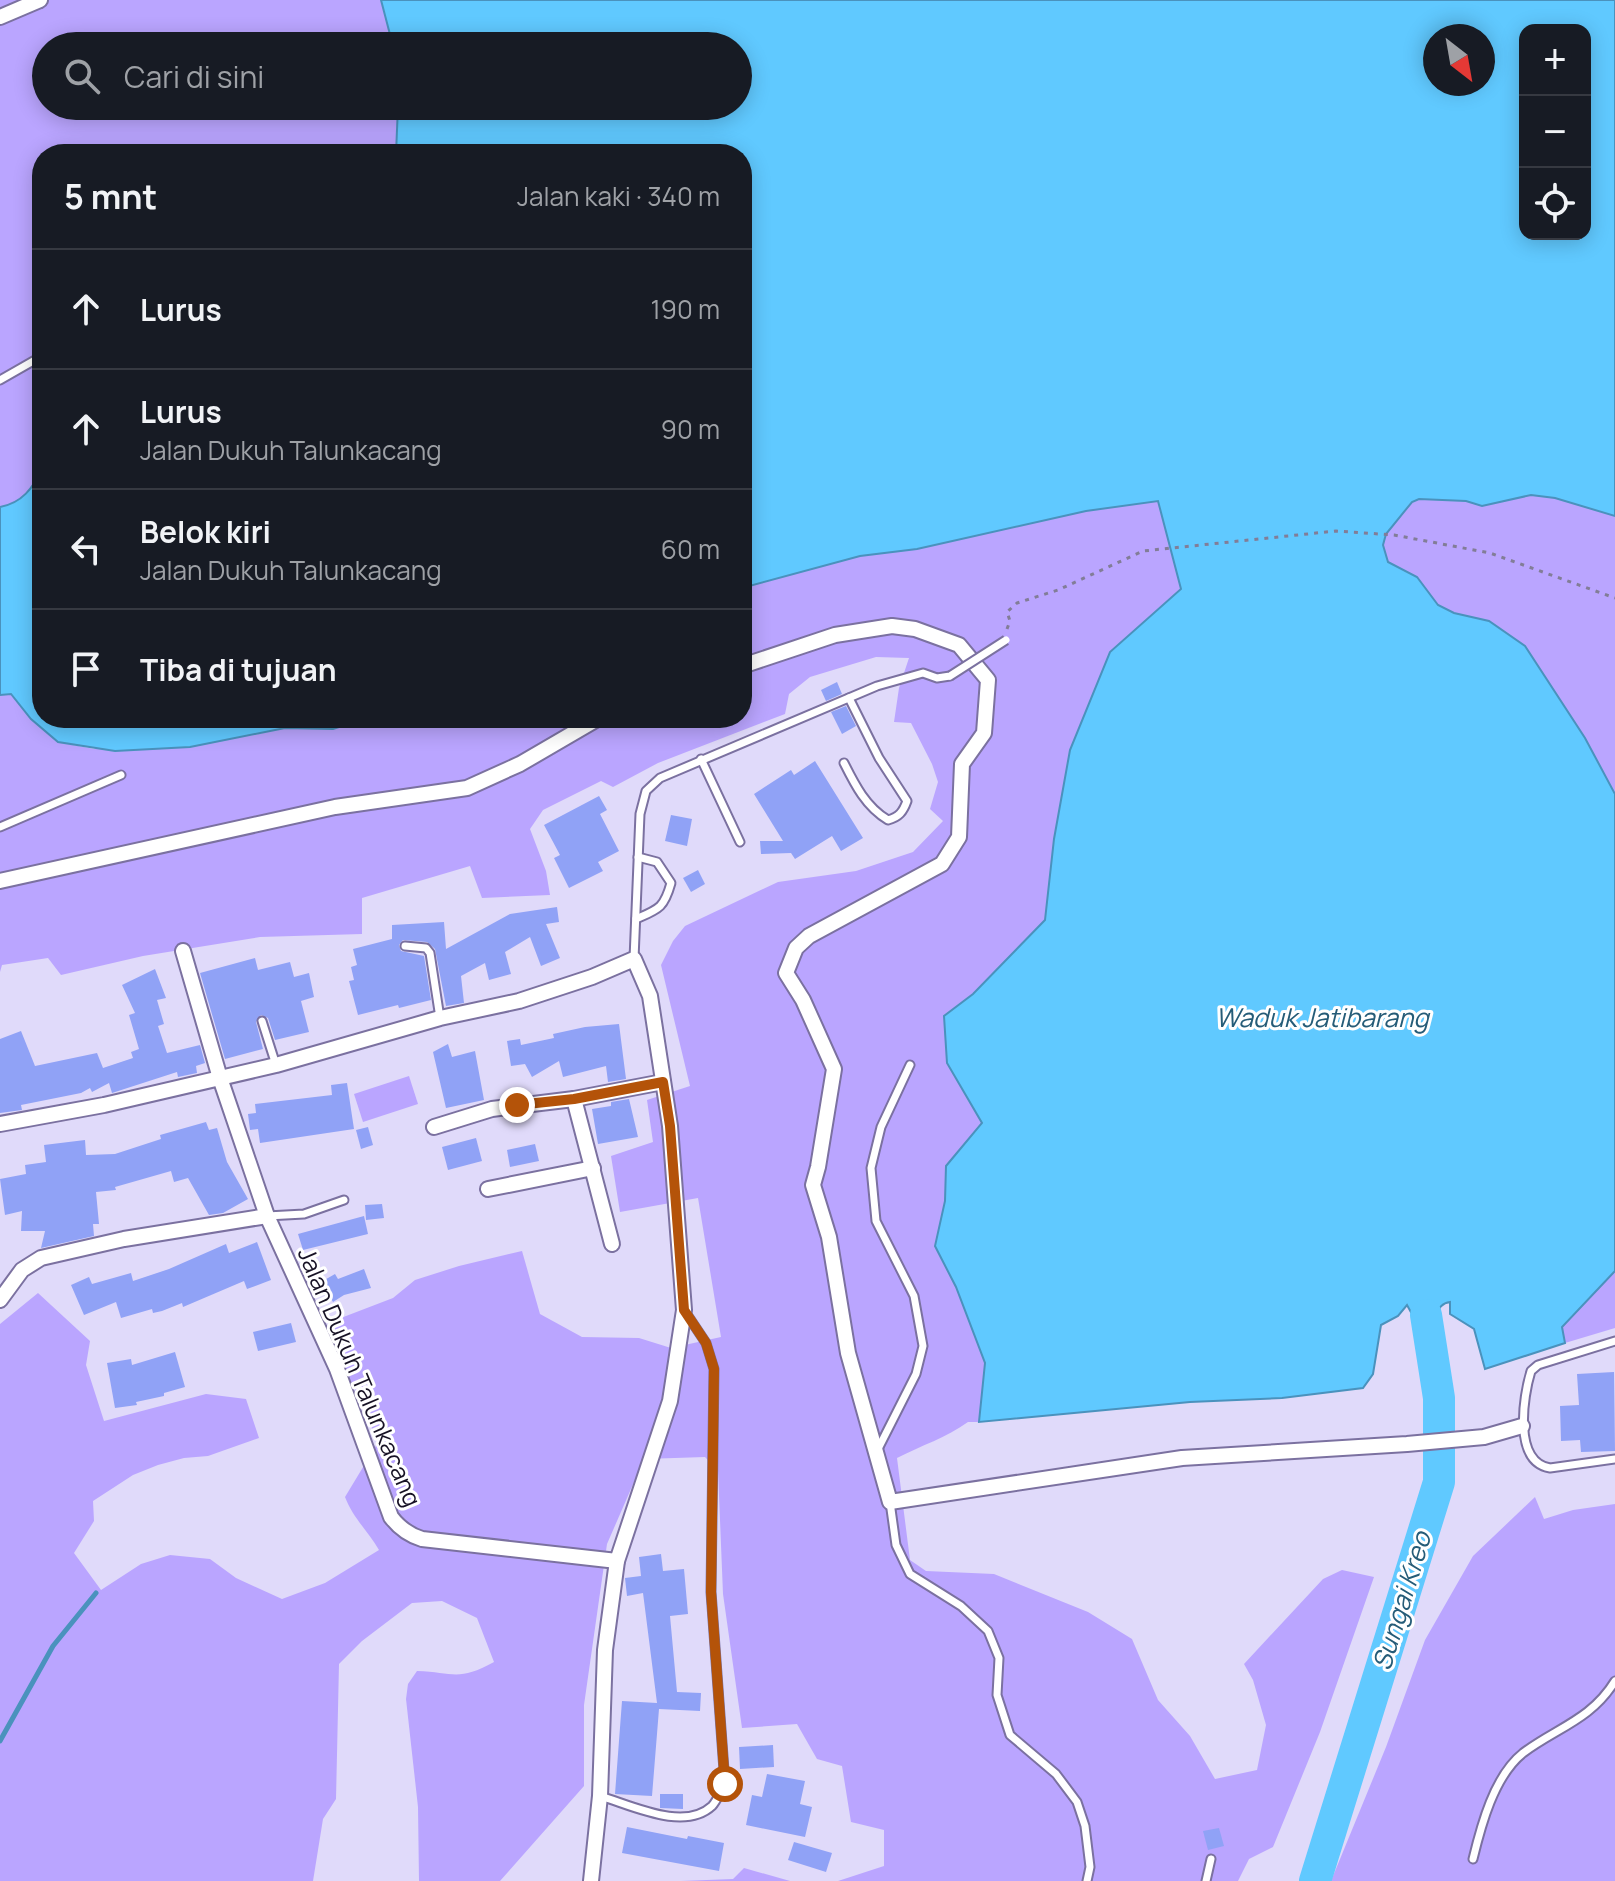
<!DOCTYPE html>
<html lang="id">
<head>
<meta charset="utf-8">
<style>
	body { margin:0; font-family:Manrope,sans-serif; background:#242831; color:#f1f3f6 }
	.controls { position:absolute; right:24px; top:24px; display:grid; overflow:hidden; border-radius:16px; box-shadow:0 4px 20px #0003 }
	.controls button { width:72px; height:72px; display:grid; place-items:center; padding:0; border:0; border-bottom:2px solid #363941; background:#171b24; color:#f1f3f6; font:40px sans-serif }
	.compass { position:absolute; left:1423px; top:24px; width:72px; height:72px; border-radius:50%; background:#171b24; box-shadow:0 4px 20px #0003; rotate:149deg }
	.stop { position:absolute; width:24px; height:24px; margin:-18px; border:6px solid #b45309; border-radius:50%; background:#fff }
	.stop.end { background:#b45309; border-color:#fff; box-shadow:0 2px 8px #0008 }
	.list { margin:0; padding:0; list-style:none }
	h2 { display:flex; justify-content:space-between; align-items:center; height:104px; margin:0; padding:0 32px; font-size:34px }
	h2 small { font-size:26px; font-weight:400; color:#9ea1a6 }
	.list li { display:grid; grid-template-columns:52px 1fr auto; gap:24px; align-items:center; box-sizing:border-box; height:120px; padding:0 32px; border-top:2px solid #363941 }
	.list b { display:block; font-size:30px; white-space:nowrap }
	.list p { margin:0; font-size:26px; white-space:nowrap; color:#9ea1a6 }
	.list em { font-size:26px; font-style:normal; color:#9ea1a6 }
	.icon { flex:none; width:44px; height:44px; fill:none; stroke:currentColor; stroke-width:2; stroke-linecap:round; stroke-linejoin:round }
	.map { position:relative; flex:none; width:1615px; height:1881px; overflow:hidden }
	.search { position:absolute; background:#171b24; box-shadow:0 4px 20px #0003; left:32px; top:32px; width:720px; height:88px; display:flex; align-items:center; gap:20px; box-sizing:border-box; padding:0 28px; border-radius:44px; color:#9ea1a6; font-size:30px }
	.panel { position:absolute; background:#171b24; box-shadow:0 4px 20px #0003; left:32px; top:144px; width:720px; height:584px; border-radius:32px }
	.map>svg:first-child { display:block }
</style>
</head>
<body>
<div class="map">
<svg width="1615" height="1881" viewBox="0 0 1615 1881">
	<rect width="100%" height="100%" fill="#e0dafa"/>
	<g fill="#baa5ff">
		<path d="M0 0H381L393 46H46V106H398L396 154H42V469C33 488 22 503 0 507Z"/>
		<polygon points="1531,495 1555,498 1615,516 1615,794 1585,738 1489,621 1454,613 1438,605 1417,577 1388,562 1383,545 1386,534 1412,502 1419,499 1466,501 1482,506"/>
		<path d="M1158 500 1181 590 1110 652 1070 750 1054 839 1045 920 973 994 944 1017 969 1097 982 1123 946 1166 945 1201 935 1246 956 1287 985 1363 979 1422H968C946 1438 922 1445 897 1458L910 1560 926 1571 994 1574 1088 1612 1132 1639 1158 1700 1190 1736 1215 1779 1257 1770 1266 1725 1253 1680 1244 1664 1323 1579 1342 1570 1374 1577 1320 1732 1273 1847 1249 1859 1238 1881H838L884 1866V1830L851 1822 842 1766 817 1759 797 1724 742 1728 723 1594 718 1471 705 1457 644 1459 607 1544 584 1705V1786L500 1881H419L418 1807 406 1699 408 1684 417 1671C453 1672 458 1682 494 1662L477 1618 442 1601 412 1603 362 1641 339 1664 336 1799 323 1819 313 1881H0V1324L38 1293 90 1341 86 1365 104 1421 206 1394 246 1399 259 1438 208 1456 184 1458 158 1465 133 1475 93 1501 94 1521 74 1553 101 1590 141 1564 170 1555 210 1559 236 1578 282 1599 325 1583 379 1550C368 1531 353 1518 345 1497L377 1444 366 1409 340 1365 333 1321 393 1298 415 1280 459 1266 522 1251 540 1314 582 1337 639 1338 671 1348 721 1337 698 1198 620 1212 611 1156 653 1142 647 1100 690 1086 661 965 673 941 685 926 778 882 856 871 913 852 943 821 930 809 938 782 932 764 911 723 894 722 899 688 909 658 876 657 810 677 789 694 785 714 658 763 613 787 601 781 543 810 530 829 546 871 550 895 482 898 470 866 362 898V934L260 937 143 956 61 975 48 958 2 965 0 972V695L11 694 31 719 58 742 94 749 254 735 285 728 333 729 367 718H742V588L860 556 917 549 1086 511Z"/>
		<polygon points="409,1076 418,1104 363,1122 354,1094"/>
		<polygon points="1615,1271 1615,1328 1565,1343 1562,1327"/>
		<polygon points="1535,1497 1544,1519 1573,1510 1615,1504 1615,1881 1331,1881 1386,1747 1425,1640 1473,1556"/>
		<polygon points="744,1868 790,1881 681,1881 733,1879"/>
	</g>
	<g fill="#60c9ff" stroke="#4a92bd" stroke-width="2" fill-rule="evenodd">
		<path d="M381 0H1615V516L1555 498 1531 495 1482 506 1466 501 1419 499 1412 502 1386 534 1383 545 1388 562 1417 577 1438 605 1454 613 1489 621 1525 646 1585 738 1615 794V1271L1562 1327 1565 1343 1485 1369 1474 1329 1450 1314V1302C1442 1303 1438 1308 1436 1316H1413L1407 1305 1398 1316 1381 1325 1373 1374 1363 1388 1282 1398 1190 1402 979 1422 985 1363 956 1287 935 1246 945 1201 946 1166 982 1123 947 1063 944 1016 973 994 1045 920 1054 839 1070 750 1110 652 1181 589 1158 501 1086 511 917 549 860 556 742 588V154H396L398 106H738V46H393ZM1525 30H1585V234H1525ZM1435 36H1483V84H1435Z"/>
		<path d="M42 469V718H367L333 729 285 728 190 747 115 751 58 742 31 719 11 694 0 695V507C22 503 33 488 42 469Z"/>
	</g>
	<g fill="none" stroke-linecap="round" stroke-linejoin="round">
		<polyline stroke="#4a92bd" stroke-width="5" points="0,1741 53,1646 96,1593"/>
		<polyline stroke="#60c9ff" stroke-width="32" points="1315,1881 1439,1482 1439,1398 1426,1315"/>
	</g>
	<g fill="#90a2f6">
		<polygon points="837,682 842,694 826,701 821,690"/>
		<polygon points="846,706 856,726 842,734 831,712"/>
		<polygon points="815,761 863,838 841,851 832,836 795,859 791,853 761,854 760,841 783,841 754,794 791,770 794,775"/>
		<polygon points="599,796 607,810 600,814 619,851 598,862 603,871 569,888 554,858 560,855 544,825"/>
		<polygon points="671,815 692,819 687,846 665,841"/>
		<polygon points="698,870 705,884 691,892 683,878"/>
		<polygon points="557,907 559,922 546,924 560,958 541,966 530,937 505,952 511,974 489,980 485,963 461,976 464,1003 446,1006 435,949 427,942 403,940 399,945 401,951 424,956 431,1000 399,1008 398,1005 358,1015 349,981 354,980 351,967 357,965 353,949 392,939 392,925 444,922 446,949 510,914"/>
		<polygon points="255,958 258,970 290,962 294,977 309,973 314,997 301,1001 309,1032 275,1040 268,1018 261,1015 256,1022 263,1049 225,1059 200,973"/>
		<polygon points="155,969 166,998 157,1000 164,1024 158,1026 167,1053 200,1045 205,1063 196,1066 197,1073 178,1077 177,1072 112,1093 109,1083 92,1092 90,1088 81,1093 21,1105 22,1110 0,1113 0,1039 21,1031 35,1066 97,1053 103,1068 133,1058 131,1052 139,1049 129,1015 135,1013 122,985"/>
		<polygon points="619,1024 626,1079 608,1082 606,1066 563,1077 559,1061 532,1077 525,1064 511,1066 507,1041 520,1039 521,1045 554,1038 553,1034 585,1027"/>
		<polygon points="448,1044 452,1057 475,1051 484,1100 446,1108 433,1052"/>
		<polygon points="347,1083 354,1129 260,1143 258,1129 250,1130 248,1114 256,1113 255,1104 332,1095 331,1085"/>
		<polygon points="629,1099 638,1137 598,1144 592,1109 611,1106 611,1102"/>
		<polygon points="206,1122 209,1130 217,1128 227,1162 248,1199 223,1213 209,1215 188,1178 174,1182 171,1171 115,1187 116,1190 96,1192 99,1224 93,1224 94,1236 41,1248 45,1231 21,1231 22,1211 5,1215 0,1179 26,1174 25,1165 46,1162 44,1145 85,1140 86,1155 115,1154 161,1139 160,1135"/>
		<polygon points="368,1127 373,1145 361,1149 356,1130"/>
		<polygon points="476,1138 482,1161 448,1170 442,1147"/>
		<polygon points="535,1144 539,1161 510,1167 507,1150"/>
		<polygon points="382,1204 384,1218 366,1220 365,1205"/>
		<polygon points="364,1216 368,1234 303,1250 298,1234"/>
		<polygon points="257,1242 271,1280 247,1289 244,1281 183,1307 182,1303 162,1311 153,1313 152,1309 121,1318 116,1302 84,1315 71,1285 89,1277 92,1284 131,1273 133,1281 169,1269 226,1244 229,1253"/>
		<polygon points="364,1269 371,1288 344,1295 333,1302 321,1282 335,1274 338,1279"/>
		<polygon points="291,1323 296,1342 258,1351 253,1332"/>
		<polygon points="175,1352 185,1387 164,1393 164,1396 136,1402 137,1405 115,1408 107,1363 131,1359 132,1365"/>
		<polygon points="1614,1372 1615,1451 1581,1452 1580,1440 1561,1441 1560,1406 1579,1405 1577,1374"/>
		<polygon points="661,1554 663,1571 684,1569 688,1614 670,1616 677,1692 701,1693 700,1711 659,1709 652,1796 615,1794 622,1701 657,1703 643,1593 627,1596 625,1578 641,1576 639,1557"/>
		<polygon points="773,1745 774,1767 740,1769 739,1747"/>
		<polygon points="767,1774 805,1781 800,1804 812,1807 805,1837 746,1825 752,1795 762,1797"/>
		<polygon points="660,1794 683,1794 683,1809 660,1808"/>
		<polygon points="627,1827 687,1839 688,1836 724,1843 719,1871 622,1853"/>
		<polygon points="1219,1828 1224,1846 1208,1850 1203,1831"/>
		<polygon points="794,1842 832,1853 826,1872 788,1860"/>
	</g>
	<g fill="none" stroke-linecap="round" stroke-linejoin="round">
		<g stroke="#7b71a0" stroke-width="11">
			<g id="service">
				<polyline points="0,380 42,356"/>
				<polyline points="701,759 740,842"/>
				<path d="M844 763C855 785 866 807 888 820 899 817 903 812 907 801L879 758 849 698"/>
				<polyline points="0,827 121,775"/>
				<path d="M636 919C659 909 664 908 671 883L657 862 638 857"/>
				<polyline points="405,946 426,948 430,953 440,1018"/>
				<polyline points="634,959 640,814 646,791 660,778 877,686 923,673 937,678 950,676"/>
				<polyline points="262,1021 276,1065"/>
				<polyline points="267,1216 304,1214 344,1200"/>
				<path d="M1615 1341 1538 1365 1531 1371C1523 1397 1513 1462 1550 1468L1615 1459"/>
				<polyline points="877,1451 916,1374 923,1346 914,1296 876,1221 871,1168 881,1127 910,1065"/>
				<polyline points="890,1502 896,1545 910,1574 961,1606 988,1631 999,1658 997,1695 1010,1735 1056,1774 1077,1802 1085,1826 1090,1867 1087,1881"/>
				<path d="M600 1796C631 1805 684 1832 712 1806 717 1801 721 1790 725 1784L711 1592 714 1369 706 1343 686 1313"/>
				<path d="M1473 1859C1481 1826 1494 1776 1523 1753 1556 1728 1591 1720 1615 1681"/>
				<polyline points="1206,1881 1211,1859"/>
			</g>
		</g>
		<g stroke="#7b71a0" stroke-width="18">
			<g id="minor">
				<polyline points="0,17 40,0"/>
				<polyline points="742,666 835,635 892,626 915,629 959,645 988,680 984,733 962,764 959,837 942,864 809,936 796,948 786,973 803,1000 834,1069 818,1167 813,1185 829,1237 848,1353 890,1502 1182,1458 1407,1444 1484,1437 1522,1426"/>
				<polyline points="0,881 335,807 467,788 520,764 599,718"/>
				<path d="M183 951 220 1078 267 1216 337 1369 391 1517C400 1529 409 1535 422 1539L617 1561"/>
				<polyline points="574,1099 612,1244"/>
				<polyline points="0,1124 104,1105 276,1065 440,1018 519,1001 592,977 634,959 650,996 670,1126 684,1310 670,1401 617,1561 605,1650 600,1796 591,1881"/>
				<polyline points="434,1127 492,1109 574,1099 663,1082"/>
				<polyline points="488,1189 593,1168"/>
				<polyline points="0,1300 22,1270 41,1258 124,1239 267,1216"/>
			</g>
		</g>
		<polyline stroke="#827d97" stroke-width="3" stroke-dasharray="4 6" stroke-linecap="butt" points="1007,629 1010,621 1007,612 1017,603 1058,590 1143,551 1336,531 1394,535 1490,553 1615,598"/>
		<use href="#service" stroke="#fff" stroke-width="7"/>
		<use href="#minor" stroke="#fff" stroke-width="14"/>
		<g stroke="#7b71a0" stroke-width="11" stroke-linecap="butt">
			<polyline id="service-bridge" points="950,676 1006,640"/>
		</g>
		<use href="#service-bridge" stroke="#fff" stroke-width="7"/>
	</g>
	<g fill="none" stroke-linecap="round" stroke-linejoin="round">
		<polyline stroke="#b45309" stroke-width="10" points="517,1105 574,1099 663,1082 670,1126 684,1310 706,1343 714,1369 711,1592 725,1784"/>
	</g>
	<g text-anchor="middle" stroke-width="6" stroke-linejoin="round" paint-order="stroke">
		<g font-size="24" fill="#161124" stroke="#fff">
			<text transform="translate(359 1377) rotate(67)" y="8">Jalan Dukuh Talunkacang</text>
		</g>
		<g font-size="26" font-style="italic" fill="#255c78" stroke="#fff">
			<text x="1322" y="1027">Waduk Jatibarang</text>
			<text transform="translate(1402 1601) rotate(-73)" y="9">Sungai Kreo</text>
		</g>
	</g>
</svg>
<div class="controls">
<button>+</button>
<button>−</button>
<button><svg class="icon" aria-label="locate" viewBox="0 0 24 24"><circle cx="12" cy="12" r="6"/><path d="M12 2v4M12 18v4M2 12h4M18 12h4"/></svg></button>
</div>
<svg class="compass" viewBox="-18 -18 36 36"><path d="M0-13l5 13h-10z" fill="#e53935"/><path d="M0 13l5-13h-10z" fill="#9ea1a6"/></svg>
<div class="stop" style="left:725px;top:1784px"></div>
<div class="stop end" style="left:517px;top:1105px"></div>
<div class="search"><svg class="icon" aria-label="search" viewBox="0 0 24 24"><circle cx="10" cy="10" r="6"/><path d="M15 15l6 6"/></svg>Cari di sini</div>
<section class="panel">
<h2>5 mnt<small>Jalan kaki · 340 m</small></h2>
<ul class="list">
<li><svg class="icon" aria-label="ahead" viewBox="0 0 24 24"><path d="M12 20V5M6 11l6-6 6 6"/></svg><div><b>Lurus</b></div><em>190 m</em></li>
<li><svg class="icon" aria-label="ahead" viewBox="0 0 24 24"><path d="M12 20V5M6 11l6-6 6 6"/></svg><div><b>Lurus</b><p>Jalan Dukuh Talunkacang</p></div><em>90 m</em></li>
<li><svg class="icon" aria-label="left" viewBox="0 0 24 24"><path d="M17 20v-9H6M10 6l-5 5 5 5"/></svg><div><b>Belok kiri</b><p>Jalan Dukuh Talunkacang</p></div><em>60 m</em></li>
<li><svg class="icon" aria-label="arrive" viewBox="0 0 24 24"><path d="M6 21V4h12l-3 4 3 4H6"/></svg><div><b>Tiba di tujuan</b></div></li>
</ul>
</section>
</div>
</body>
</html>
